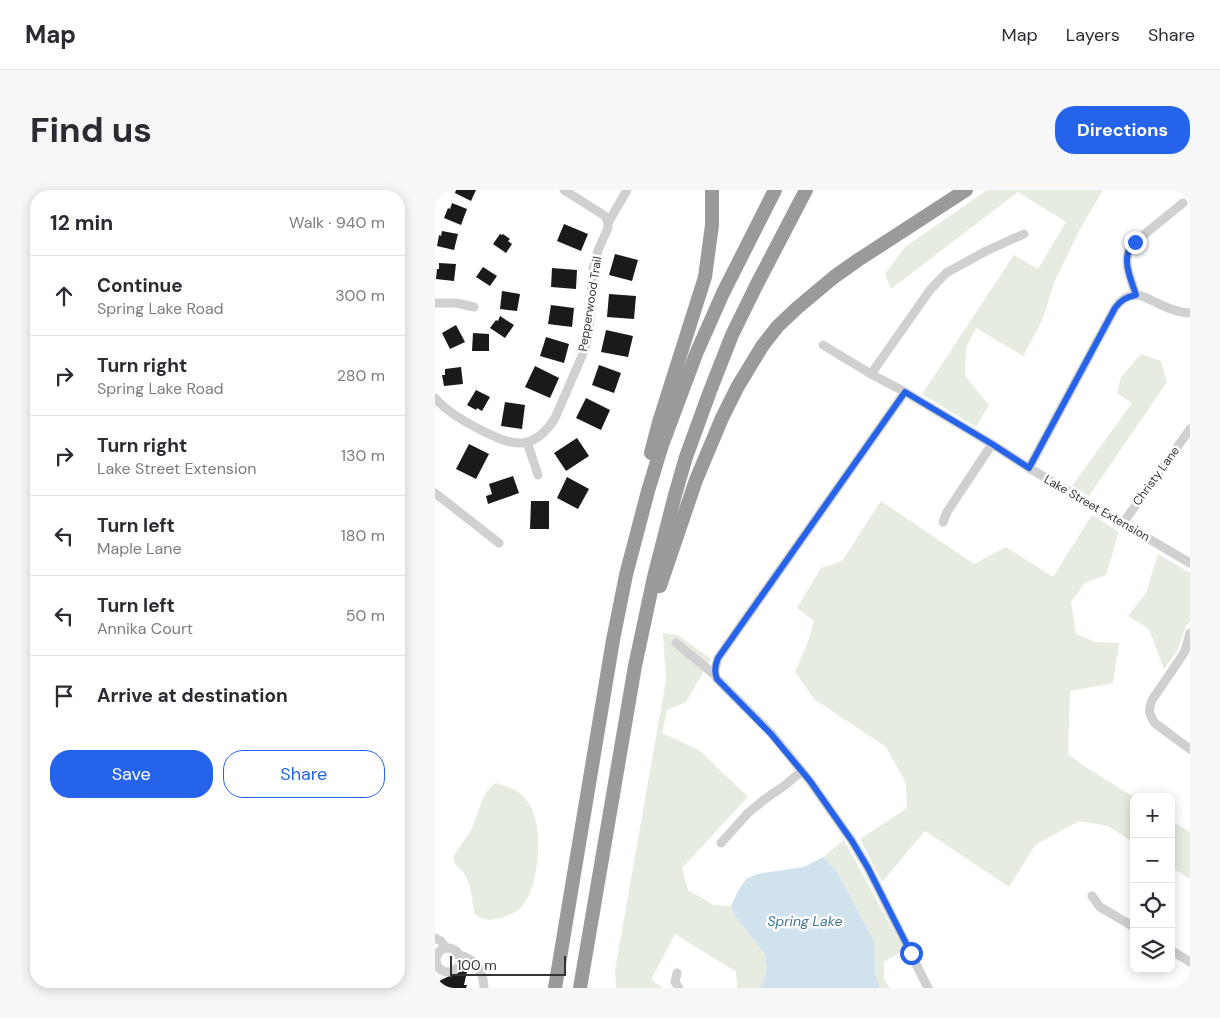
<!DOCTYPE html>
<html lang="en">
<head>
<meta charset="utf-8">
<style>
	body { margin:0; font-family:"DM Sans",sans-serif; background:#f7f7f7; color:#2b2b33 }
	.controls { position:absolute; right:15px; bottom:15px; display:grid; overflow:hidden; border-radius:10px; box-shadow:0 2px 12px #0003 }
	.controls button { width:45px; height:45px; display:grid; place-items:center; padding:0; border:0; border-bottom:1px solid #e1e1e2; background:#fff; color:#2b2b33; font:25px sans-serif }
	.scale { position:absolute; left:15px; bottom:12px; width:116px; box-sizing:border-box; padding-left:5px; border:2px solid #333; border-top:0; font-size:14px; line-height:18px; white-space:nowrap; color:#333; -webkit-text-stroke:4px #fff; paint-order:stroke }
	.stop { position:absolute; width:15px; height:15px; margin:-11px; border:4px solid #2563eb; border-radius:50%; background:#fff }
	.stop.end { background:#2563eb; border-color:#fff; box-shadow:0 1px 5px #0008 }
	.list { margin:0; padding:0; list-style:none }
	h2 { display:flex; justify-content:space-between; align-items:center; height:65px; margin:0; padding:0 20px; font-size:21px }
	h2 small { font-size:16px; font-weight:400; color:#7c7c81 }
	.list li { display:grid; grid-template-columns:32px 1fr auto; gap:15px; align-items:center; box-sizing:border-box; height:80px; padding:0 20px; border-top:1px solid #e1e1e2 }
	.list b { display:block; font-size:19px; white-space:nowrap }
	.list p { margin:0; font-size:16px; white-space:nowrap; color:#7c7c81 }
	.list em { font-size:16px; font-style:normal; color:#7c7c81 }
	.actions { display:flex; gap:10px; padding:15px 20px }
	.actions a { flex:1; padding:11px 0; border:1px solid #2563eb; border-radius:20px; text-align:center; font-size:18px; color:#2563eb }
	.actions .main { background:#2563eb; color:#fff }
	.icon { flex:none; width:28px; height:28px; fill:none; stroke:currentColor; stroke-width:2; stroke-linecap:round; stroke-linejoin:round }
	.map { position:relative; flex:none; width:755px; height:798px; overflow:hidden; border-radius:20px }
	header { display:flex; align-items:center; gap:30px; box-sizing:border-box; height:70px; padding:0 25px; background:#fff; border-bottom:1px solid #e1e1e2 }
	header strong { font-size:24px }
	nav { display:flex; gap:28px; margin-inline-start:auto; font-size:18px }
	.intro { display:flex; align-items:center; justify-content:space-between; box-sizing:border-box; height:120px; padding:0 30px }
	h1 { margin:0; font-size:35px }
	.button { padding:12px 22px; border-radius:20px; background:#2563eb; color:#fff; font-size:18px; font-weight:700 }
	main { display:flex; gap:30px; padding:0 30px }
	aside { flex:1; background:#fff; border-radius:20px; box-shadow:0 2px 12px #0003 }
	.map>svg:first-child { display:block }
</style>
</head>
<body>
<header>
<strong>Map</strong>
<nav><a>Map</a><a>Layers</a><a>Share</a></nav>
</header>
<div class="intro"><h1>Find us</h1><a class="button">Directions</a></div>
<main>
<aside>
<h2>12 min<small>Walk · 940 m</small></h2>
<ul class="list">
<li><svg class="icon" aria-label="ahead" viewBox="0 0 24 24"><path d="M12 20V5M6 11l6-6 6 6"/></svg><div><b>Continue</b><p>Spring Lake Road</p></div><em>300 m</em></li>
<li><svg class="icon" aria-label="right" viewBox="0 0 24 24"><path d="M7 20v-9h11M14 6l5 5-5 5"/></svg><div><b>Turn right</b><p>Spring Lake Road</p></div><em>280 m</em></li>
<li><svg class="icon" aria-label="right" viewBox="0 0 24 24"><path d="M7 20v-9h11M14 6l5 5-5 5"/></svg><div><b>Turn right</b><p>Lake Street Extension</p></div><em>130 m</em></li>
<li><svg class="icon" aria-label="left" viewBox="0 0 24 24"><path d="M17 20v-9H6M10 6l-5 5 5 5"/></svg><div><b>Turn left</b><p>Maple Lane</p></div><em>180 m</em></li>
<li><svg class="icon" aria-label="left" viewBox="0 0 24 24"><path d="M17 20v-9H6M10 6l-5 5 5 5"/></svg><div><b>Turn left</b><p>Annika Court</p></div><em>50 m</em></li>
<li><svg class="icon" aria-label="arrive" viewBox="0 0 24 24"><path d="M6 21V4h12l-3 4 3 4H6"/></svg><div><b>Arrive at destination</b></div></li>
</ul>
<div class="actions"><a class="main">Save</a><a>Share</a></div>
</aside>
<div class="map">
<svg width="755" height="798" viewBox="0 0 755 798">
	<rect width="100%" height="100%" fill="#fff"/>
	<g fill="#e6ecdf">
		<polygon points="552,0 668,0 645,39 619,93 607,131 588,166 541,138 531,158 530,186 554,215 541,237 487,204 579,65 603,79 631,32 583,2 456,99 450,84 470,57"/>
		<polygon points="706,164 726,171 732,192 654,306 637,296 697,213 682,203 686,187"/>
		<polygon points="446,311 539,374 571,357 618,387 657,325 684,342 671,385 650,393 636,412 641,444 660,452 684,453 678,493 635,501 633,564 652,578 699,607 699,653 673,636 644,631 600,655 574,697 490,641 447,692 425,649 472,618 471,593 451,557 379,509 360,482 373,452 379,431 362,418 386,378 407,371"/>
		<polygon points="723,364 755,383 755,431 751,436 742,461 729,479 714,439 693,426 711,403"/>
		<polygon points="228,443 243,445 276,469 251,512 232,520 227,543 264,560 313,607 247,678 253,700 279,715 296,716 300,726 330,764 332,776 328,793 324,798 302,798 301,782 240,744 216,790 228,798 181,798 180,780 231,490"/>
		<path d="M61 593C69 596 80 598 86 604 90 608 95 614 97 620 108 642 104 693 89 714 80 726 49 738 39 722 37 710 36 695 30 685 26 677 16 675 19 665 24 657 30 650 35 642 43 628 46 601 61 593Z"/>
		<polygon points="736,631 755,642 755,689 736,677"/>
		<polygon points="409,650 469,760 449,772 449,789 455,798 445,798 440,784 439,751 402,682 388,667"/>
	</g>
	<polygon fill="#cfe2ee" points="388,667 402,682 439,751 440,784 445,798 324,798 328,793 332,777 330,764 300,726 296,716 303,701 311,689 322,684 369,677"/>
	<g fill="#1a1a1a">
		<polygon points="21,0 41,0 36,11 20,3"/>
		<polygon points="17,13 32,19 26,35 9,28 13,18 15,19"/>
		<polygon points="129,34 153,44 146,61 122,51"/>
		<polygon points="7,41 23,44 19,60 2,56 4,45 6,46"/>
		<polygon points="65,44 67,45 68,44 75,49 73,51 77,54 71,63 58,54"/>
		<polygon points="180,64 203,70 197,91 174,85"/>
		<polygon points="4,73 21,74 19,91 1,89 2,79 4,79"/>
		<polygon points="48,77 62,86 55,96 41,87"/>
		<polygon points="117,78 142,80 141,99 116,97"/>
		<polygon points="67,101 85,104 82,121 65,119"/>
		<polygon points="174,104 201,106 199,129 172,127"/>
		<polygon points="116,115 139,118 137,137 113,134"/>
		<polygon points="65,126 79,135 70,148 55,138 61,130 63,131"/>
		<polygon points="21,135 30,152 15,159 7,143"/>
		<polygon points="171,140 198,146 193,167 166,162"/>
		<polygon points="38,143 54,144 54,161 37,161"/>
		<polygon points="111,147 134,154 129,173 105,166"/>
		<polygon points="164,175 186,183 179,203 157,195"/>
		<polygon points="100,176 124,188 115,208 90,197"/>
		<polygon points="26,177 28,194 9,196 7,185 10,185 10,179"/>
		<polygon points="41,200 55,207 47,221 42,218 41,220 32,215"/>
		<polygon points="151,208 175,220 166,240 141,228"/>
		<polygon points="70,212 90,215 87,239 66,236"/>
		<polygon points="142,248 154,266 131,281 119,263"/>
		<polygon points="34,254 54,264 41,289 21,279"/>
		<polygon points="78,286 84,303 53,314 51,306 57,304 54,294"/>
		<polygon points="132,287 154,299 143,319 122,308"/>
		<polygon points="96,311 114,311 114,339 95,339"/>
		<polygon points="33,777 29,795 32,795 31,798 0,798 0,791 4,791"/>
	</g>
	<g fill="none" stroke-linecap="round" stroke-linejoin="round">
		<g stroke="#d0d0d0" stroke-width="9">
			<polyline points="129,0 170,26 173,33"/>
			<polyline points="0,4 2,0"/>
			<path d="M701 105C697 92 687 72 695 58 696 56 698 54 700 52L748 13"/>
			<polyline points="0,113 21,113 39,117"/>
			<polyline points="388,155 436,184 470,202 557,254 594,278 755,373"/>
			<polyline points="436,184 495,100 511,83 551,61 589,44"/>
			<polyline points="470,202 283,468 280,479 280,485 282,489 336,543 375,591 417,651 433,678 493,798"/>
			<path d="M0 208C12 222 28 231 44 239 76 256 98 263 120 228L150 159 155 131 158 79 164 58 173 38V33L192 0"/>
			<polyline points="92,252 103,285"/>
			<path d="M594 278 680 118C685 111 692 105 701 105 706 105 712 108 716 110 729 116 741 123 755 123"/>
			<polyline points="0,303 64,353"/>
			<polyline points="508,332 512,322 557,254"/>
			<polyline points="688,333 755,239"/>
			<path d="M755 443 750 461 745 469 717 510C713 520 714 526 721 534L755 559"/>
			<polyline points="241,453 280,485"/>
			<polyline points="286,653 313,623 330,609 349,596 367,581"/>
			<polyline points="657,706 665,717 699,737"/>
			<polyline points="0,748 6,751 11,758"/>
			<circle cx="13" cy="770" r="12"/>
			<polyline points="736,760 755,772"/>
			<path d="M24 765C41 769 48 780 49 798"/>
			<polyline points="242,783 240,792 244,798"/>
		</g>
		<g stroke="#9a9a9a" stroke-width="14">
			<polyline points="216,263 224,232 270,87 277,35 277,0"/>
			<polyline points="225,396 261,290 287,228 303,196 328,155 343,136 362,118 399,87 423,70 531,0"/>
			<polyline points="120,798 178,450 191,385 213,301 227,255 261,164 288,103 340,0"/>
			<polyline points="145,798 200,476 219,387 240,305 251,267 275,201 297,145 321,96 371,0"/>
		</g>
	</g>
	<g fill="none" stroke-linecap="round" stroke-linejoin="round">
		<path stroke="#2563eb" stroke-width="6" d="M476 763 433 678 417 651 375 591 336 544 282 489C279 482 280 475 283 468L470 202 557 254 594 278 680 118C686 110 691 107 701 105 697 92 687 72 695 58 696 56 698 54 700 52"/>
	</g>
	<g text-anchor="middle" stroke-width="5" stroke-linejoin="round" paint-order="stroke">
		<g font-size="12" fill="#333" stroke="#fff">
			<text transform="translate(155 114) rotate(-81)" y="4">Pepperwood Trail</text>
			<text transform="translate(721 286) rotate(-54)" y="4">Christy Lane</text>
			<text transform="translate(662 318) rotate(30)" y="4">Lake Street Extension</text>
		</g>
		<g font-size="14" font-style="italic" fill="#3f7597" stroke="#fff">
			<text x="370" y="736">Spring Lake</text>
		</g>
	</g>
</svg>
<div class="controls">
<button>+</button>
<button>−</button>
<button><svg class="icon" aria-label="locate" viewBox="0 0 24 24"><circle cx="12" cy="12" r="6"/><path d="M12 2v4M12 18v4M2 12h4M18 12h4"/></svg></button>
<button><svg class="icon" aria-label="layers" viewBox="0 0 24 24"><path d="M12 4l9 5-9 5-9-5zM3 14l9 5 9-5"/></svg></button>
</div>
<div class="scale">100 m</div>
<div class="stop" style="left:476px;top:763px"></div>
<div class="stop end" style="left:700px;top:52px"></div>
</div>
</main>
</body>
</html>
